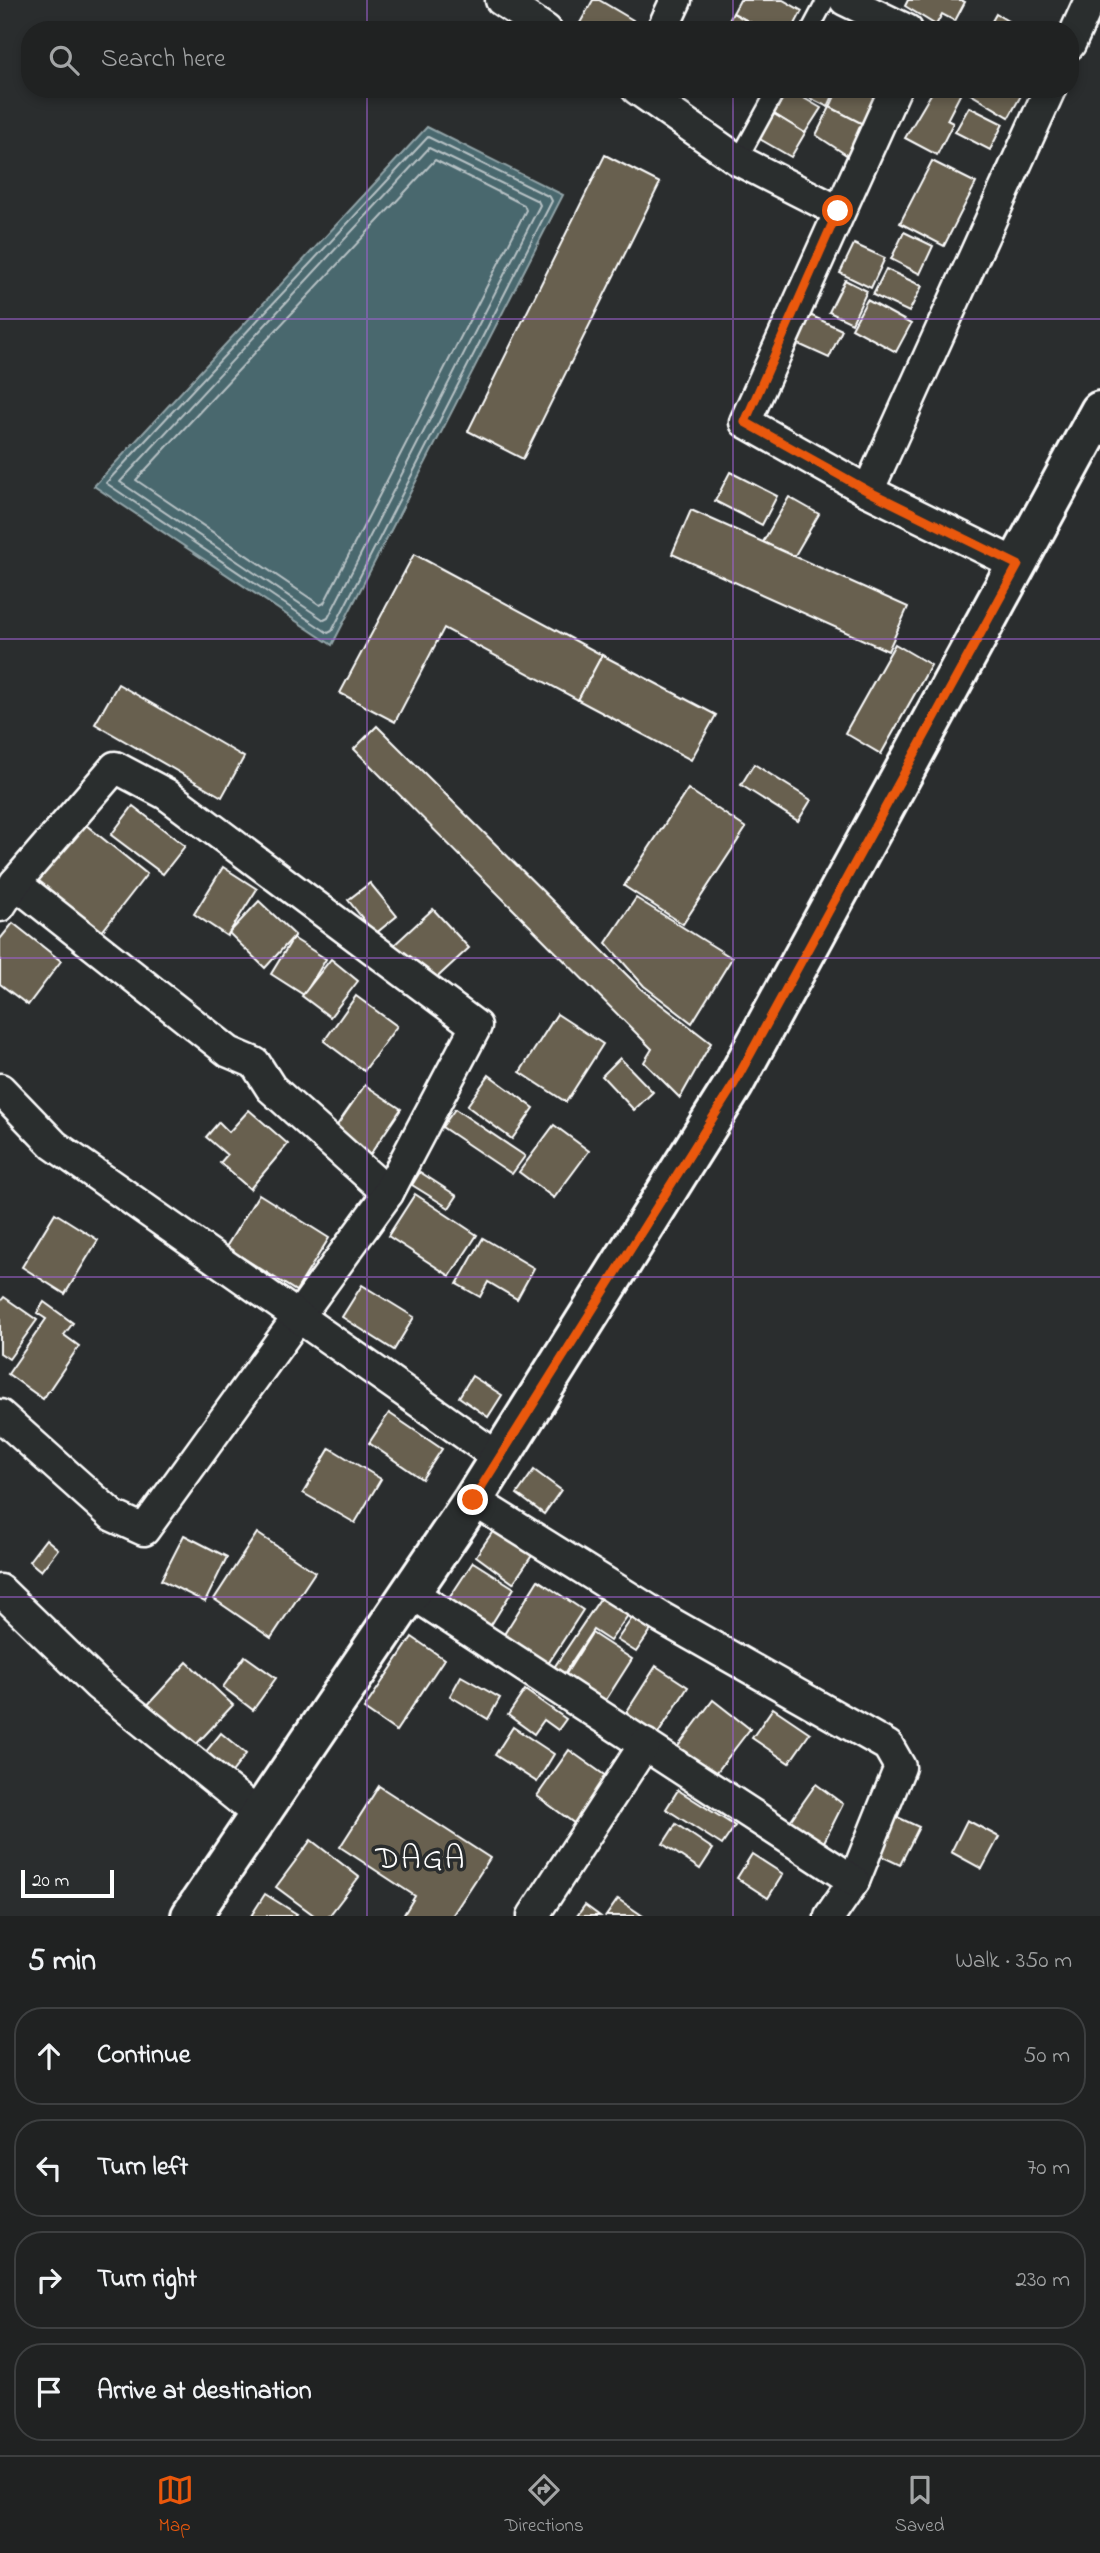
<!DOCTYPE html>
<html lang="en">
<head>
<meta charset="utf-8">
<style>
	body { margin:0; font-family:"Indie Flower",sans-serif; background:#282a2a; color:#f1f3f6 }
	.scale { position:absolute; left:21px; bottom:18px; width:93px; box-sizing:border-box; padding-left:7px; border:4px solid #fff; border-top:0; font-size:19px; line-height:24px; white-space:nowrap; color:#fff; -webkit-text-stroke:5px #2a2d2e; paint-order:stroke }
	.stop { position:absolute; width:21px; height:21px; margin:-16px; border:5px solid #ea580c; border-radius:50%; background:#fff }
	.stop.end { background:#ea580c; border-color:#fff; box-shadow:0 2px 7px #0008 }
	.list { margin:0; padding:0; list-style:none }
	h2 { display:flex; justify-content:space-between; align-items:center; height:91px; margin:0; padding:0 28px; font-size:30px }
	h2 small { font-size:23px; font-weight:400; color:#a2a4a5 }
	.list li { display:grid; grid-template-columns:46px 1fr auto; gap:21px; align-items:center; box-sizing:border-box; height:98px; margin:0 14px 14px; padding:0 14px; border:2px solid #3d3f40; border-radius:28px }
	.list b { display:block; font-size:26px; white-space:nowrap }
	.list em { font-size:23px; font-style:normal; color:#a2a4a5 }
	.icon { flex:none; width:38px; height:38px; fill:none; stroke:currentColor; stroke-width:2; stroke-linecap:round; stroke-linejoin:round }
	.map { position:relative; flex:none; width:1100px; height:1916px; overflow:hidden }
	.search { position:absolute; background:#202222; box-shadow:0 4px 10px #0003; left:21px; right:21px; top:21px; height:77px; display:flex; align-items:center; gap:18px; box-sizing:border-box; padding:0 24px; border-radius:28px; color:#a2a4a5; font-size:26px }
	.sheet { height:539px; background:#202222 }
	nav { display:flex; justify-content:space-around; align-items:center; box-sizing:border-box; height:98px; border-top:2px solid #3d3f40; background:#202222; font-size:19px; color:#a2a4a5 }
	nav a { display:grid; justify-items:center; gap:4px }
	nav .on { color:#ea580c }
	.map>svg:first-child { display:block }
</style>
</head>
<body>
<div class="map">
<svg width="1100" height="1916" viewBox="0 0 1100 1916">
	<rect width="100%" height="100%" fill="#2a2d2e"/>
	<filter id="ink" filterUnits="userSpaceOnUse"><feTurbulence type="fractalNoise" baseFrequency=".0143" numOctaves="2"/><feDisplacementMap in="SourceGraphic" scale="14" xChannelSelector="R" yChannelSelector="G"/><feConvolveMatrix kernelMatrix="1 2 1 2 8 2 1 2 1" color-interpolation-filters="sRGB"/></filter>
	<g filter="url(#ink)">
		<polygon fill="#4a676e" stroke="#92a4a8" stroke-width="2" points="427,127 563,195 332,645 94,486"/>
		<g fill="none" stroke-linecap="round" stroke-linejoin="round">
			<g stroke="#b7c2c5" stroke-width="2">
				<polygon points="428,137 550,197 552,201 332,631 328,633 106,483"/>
				<polygon points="429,148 538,201 540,205 328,618 324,620 120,482"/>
				<polygon points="435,160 524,205 526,210 324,603 320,605 136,480"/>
			</g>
		</g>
		<g fill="#676150" stroke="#fff" stroke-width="2">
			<polygon points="593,0 599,0 633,20 627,30 576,30"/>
			<polygon points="740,0 783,0 802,11 792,30 764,30 733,13"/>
			<polygon points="908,0 961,0 965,2 955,21 942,14 936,25 905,6"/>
			<polygon points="733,13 764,30 724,30"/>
			<polygon points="996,14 1023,30 987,30"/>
			<polygon points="788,89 821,108 805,133 774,114"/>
			<polygon points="791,89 836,89 828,107"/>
			<polygon points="838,89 864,89 882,98 867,127 830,107"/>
			<polygon points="934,89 963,89 947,120 953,123 937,155 905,138"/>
			<polygon points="971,89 1017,89 1023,92 1009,117 969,93"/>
			<polygon points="830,107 863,124 848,156 816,135"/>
			<polygon points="969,107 1003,124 990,150 955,132"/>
			<polygon points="774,114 805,133 791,157 758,138"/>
			<polygon points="605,155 660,183 523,459 468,431"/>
			<polygon points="932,161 976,183 944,246 900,223"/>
			<polygon points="904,232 933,246 920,274 891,259"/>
			<polygon points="854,244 885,258 871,288 840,273"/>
			<polygon points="886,269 922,286 909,312 873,295"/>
			<polygon points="845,280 867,291 852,323 829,312"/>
			<polygon points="867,300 911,324 896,352 852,328"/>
			<polygon points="810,315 842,330 829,358 796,343"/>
			<polygon points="730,472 777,496 762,525 715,501"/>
			<polygon points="789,497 819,514 794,557 763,542"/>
			<polygon points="691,510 908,607 888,651 672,554"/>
			<polygon points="414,554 602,655 578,700 444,628 395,722 340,693"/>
			<polygon points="895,644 931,665 881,754 845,733"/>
			<polygon points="602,655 716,715 691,760 578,700"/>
			<polygon points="118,684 244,757 222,797 95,724"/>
			<polygon points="377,726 641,989 711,1043 680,1098 644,1062 652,1049 354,749"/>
			<polygon points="754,764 811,800 798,821 741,785"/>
			<polygon points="688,789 746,828 683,924 624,886"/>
			<polygon points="133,806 185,846 163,874 111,835"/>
			<polygon points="76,817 147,874 97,938 25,881"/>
			<polygon points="223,867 257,889 227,936 194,914"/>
			<polygon points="370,883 397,916 375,934 348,900"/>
			<polygon points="636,898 732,958 692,1023 644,986 606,943"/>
			<polygon points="259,901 295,935 265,968 229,933"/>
			<polygon points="433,909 469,948 430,984 394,945"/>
			<polygon points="13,923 61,961 28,1005 0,984 0,939"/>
			<polygon points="293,938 326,959 304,995 271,974"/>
			<polygon points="331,959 358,981 330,1017 302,996"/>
			<polygon points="356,996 397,1026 364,1071 324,1041"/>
			<polygon points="557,1014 603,1044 566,1102 520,1072"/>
			<polygon points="620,1058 653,1092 634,1110 602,1076"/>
			<polygon points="489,1075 534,1108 512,1139 467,1106"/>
			<polygon points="365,1085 401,1109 367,1159 331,1134"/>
			<polygon points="455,1109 525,1156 512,1174 442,1127"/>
			<polygon points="249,1110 288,1144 250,1189 220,1163 227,1155 206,1137 219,1122 229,1132"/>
			<polygon points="554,1125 589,1151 554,1198 519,1172"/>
			<polygon points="420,1172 457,1196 449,1208 412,1185"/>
			<polygon points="259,1194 329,1238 296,1291 226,1247"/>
			<polygon points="415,1194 477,1235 450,1276 388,1236"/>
			<polygon points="55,1213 98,1240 65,1294 22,1267"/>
			<polygon points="483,1238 534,1268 517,1299 488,1282 480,1297 457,1284"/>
			<polygon points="362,1285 414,1317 394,1350 342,1317"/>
			<polygon points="4,1297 37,1320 9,1359 0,1353 0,1302"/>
			<polygon points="44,1302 73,1323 64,1335 79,1346 43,1399 8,1374 46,1319 37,1313"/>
			<polygon points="472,1376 502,1395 488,1417 459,1397"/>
			<polygon points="389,1413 442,1449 422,1479 369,1443"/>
			<polygon points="330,1448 381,1479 355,1523 303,1493"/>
			<polygon points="534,1470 561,1490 544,1514 517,1494"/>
			<polygon points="496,1527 533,1554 513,1583 476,1556"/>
			<polygon points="257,1533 315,1572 271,1638 214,1599"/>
			<polygon points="184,1535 227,1557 205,1602 161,1580"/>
			<polygon points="46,1539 58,1549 41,1571 29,1561"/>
			<polygon points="473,1562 514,1588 486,1633 444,1606"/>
			<polygon points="538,1580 583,1610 542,1673 498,1644"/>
			<polygon points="606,1590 633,1608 610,1641 593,1630 559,1681 549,1675"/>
			<polygon points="632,1618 651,1630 636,1652 617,1640"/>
			<polygon points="592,1633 632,1659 602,1706 562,1680"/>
			<polygon points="412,1637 444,1659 396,1731 364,1709"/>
			<polygon points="245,1656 276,1678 253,1710 223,1687"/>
			<polygon points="187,1662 233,1705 190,1751 144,1709"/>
			<polygon points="656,1666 688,1687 656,1737 624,1716"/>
			<polygon points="461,1676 500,1698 488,1719 450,1696"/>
			<polygon points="525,1690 566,1719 558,1730 544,1720 534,1734 508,1715"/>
			<polygon points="713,1700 750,1729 713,1777 676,1749"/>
			<polygon points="773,1708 810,1733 789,1763 752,1738"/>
			<polygon points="513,1727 554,1754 537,1782 495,1755"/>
			<polygon points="221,1733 246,1754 226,1780 200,1759"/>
			<polygon points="569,1750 610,1779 578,1826 537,1796"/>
			<polygon points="816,1784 843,1804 823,1844 790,1821"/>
			<polygon points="379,1786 490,1858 452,1916 403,1916 415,1896 340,1847"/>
			<polygon points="678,1790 735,1826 722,1845 666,1809"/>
			<polygon points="895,1816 919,1827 900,1865 877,1854"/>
			<polygon points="967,1820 999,1837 982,1869 951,1852"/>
			<polygon points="676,1824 713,1849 700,1869 663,1844"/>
			<polygon points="311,1840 359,1877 329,1916 315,1916 276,1887"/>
			<polygon points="752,1854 783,1874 768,1898 737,1878"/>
			<polygon points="265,1894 297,1914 295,1916 251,1916"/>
			<polygon points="618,1899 643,1916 606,1916"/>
			<polygon points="585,1905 600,1916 577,1916"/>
		</g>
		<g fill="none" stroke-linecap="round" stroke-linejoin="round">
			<g stroke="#fff" stroke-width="21">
				<g id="lane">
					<polyline points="810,30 826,0"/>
					<polyline points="738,160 777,89"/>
				</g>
			</g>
			<g stroke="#fff" stroke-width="35">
				<g id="street">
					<polyline points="501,0 546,30"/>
					<polyline points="845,0 907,30"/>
					<polyline points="662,30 676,0"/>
					<polyline points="1070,44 1090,0"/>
					<polyline points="637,89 738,160 838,211"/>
					<polyline points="895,89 745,422 868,491 1018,565"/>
					<polyline points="868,491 1050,89"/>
					<polyline points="15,883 229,1052 255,1063 271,1088 388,1193"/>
					<polyline points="0,906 15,883 115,767 166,794 476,1026 388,1193 144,1530 113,1516 0,1415"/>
					<polyline points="0,1089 54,1145 499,1458"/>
					<polyline points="473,1500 662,1618 888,1746 900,1767 854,1881 830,1916"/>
					<polyline points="0,1590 98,1685 259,1815"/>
					<polyline points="410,1592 854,1881"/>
					<polyline points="533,1916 645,1744"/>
				</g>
			</g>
			<g stroke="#fff" stroke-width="44">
				<polyline id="secondary" points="191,1916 473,1500 734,1084 1100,411"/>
			</g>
			<use href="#lane" stroke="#2a2d2e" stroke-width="16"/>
			<use href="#street" stroke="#2a2d2e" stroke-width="30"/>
			<use href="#secondary" stroke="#2a2d2e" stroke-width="38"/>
		</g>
	</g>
	<g fill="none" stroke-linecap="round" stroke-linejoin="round" filter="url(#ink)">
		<polyline stroke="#ea580c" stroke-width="9" points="473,1500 734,1084 1018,565 868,491 745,422 838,211"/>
	</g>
	<path fill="none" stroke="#9c61cf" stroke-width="2" stroke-opacity="0.55" d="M367 0V30M733 0V30M367 89V1916M733 89V1916M0 319H1100M0 639H1100M0 958H1100M0 1277H1100M0 1597H1100"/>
	<g text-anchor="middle" stroke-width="7" stroke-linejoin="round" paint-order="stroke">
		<g font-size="32" letter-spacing="2" fill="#fff" stroke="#2a2d2e">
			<text x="421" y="1868">DAGA</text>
		</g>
	</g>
</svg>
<div class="scale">20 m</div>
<div class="stop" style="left:838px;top:211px"></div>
<div class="stop end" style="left:473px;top:1500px"></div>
<div class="search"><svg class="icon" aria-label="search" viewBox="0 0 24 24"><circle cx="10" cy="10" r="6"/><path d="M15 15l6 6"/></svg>Search here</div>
</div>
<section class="sheet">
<h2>5 min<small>Walk · 350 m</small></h2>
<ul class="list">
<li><svg class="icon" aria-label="ahead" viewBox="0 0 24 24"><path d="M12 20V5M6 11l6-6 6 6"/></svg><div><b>Continue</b></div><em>50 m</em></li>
<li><svg class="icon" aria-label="left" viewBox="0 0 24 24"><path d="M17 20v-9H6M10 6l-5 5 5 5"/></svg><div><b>Turn left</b></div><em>70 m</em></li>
<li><svg class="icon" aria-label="right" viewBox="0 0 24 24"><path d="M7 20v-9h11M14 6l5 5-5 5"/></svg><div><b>Turn right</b></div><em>230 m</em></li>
<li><svg class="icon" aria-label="arrive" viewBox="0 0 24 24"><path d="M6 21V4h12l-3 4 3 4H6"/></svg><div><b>Arrive at destination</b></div></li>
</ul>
</section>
<nav>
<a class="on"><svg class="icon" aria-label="map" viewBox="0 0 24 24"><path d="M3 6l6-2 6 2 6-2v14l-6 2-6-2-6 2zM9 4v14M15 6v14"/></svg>Map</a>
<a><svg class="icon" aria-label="directions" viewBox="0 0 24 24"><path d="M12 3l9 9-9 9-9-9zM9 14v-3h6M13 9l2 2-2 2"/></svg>Directions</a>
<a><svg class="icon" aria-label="saved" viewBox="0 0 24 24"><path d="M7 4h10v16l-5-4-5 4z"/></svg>Saved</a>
</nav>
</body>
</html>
